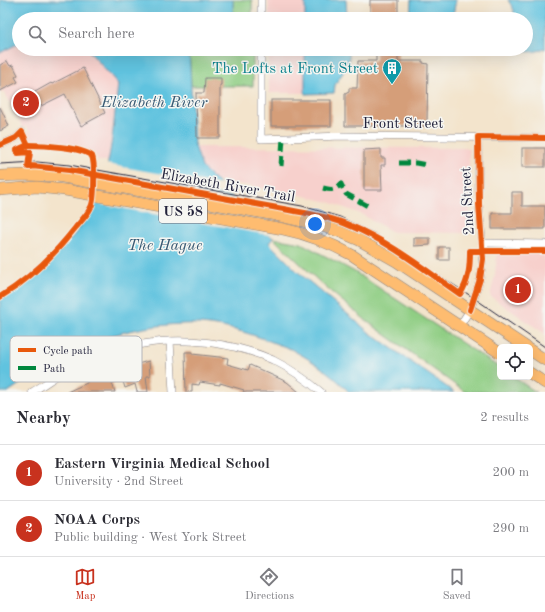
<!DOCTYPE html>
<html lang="en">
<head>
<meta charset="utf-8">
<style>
	body { margin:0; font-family:"Old Standard TT",serif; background:#f7f7f7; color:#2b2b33 }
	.controls { position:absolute; right:12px; bottom:12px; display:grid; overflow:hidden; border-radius:6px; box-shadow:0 4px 16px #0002 }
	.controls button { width:36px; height:36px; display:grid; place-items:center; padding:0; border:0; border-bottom:1px solid #e1e1e2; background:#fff; color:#2b2b33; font:20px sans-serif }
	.you { position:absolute; left:315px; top:224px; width:14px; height:14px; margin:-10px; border:3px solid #fff; border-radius:50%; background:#1a73e8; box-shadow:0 0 0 6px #1a73e833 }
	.badge { display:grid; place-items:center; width:26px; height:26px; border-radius:50%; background:#c8321e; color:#fff; font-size:13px; font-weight:700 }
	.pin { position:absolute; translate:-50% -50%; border:2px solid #fff; box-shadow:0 1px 4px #0006 }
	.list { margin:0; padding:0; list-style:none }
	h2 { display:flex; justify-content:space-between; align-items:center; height:52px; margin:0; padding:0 16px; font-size:17px }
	h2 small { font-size:13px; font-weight:400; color:#7c7c81 }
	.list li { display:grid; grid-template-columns:26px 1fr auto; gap:12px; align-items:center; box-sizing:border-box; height:56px; padding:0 16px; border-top:1px solid #e1e1e2 }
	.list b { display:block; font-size:15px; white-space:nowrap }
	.list p { margin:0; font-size:13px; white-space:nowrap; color:#7c7c81 }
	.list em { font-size:13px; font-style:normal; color:#7c7c81 }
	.icon { flex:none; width:22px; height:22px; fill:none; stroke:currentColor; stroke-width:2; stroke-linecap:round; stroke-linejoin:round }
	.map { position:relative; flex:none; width:545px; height:392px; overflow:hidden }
	.search { position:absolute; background:#fff; box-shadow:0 4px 16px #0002; left:12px; right:12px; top:12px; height:44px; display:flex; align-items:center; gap:10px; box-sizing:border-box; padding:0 14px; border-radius:22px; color:#7c7c81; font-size:15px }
	.sheet { height:164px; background:#fff }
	nav { display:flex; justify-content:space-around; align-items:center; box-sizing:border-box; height:56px; border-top:1px solid #e1e1e2; background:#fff; font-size:11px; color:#7c7c81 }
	nav a { display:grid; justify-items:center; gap:2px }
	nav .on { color:#c8321e }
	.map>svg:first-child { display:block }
</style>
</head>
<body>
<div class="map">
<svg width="545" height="392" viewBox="0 0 545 392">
	<rect width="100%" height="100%" fill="#f6f6f2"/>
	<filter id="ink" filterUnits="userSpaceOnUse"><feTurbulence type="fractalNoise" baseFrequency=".025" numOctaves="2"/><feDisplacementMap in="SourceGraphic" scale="8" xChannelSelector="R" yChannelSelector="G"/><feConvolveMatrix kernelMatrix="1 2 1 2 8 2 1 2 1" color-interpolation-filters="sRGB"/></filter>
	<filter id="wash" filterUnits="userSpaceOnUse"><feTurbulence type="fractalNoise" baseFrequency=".012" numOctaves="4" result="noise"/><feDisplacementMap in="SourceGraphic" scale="16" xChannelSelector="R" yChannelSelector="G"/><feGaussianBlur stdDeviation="0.9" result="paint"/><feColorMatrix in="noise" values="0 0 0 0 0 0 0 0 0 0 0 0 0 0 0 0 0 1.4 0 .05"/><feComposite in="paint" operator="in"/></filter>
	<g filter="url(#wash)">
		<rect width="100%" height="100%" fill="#f3e4cc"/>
		<g fill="#f7d0cc">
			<polygon points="268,0 310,0 310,19 269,19"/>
			<polygon points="19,43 19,49 86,49 118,84 108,161 98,161 94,153 80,147 30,142 26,133 29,131 27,126 23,128 4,91 0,93 0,53"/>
			<polygon points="269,49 310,49 311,93 269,93"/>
			<polygon points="195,147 465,148 469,150 469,153 470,227 468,231 463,233 393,232 361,214 329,202 288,192 214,180 202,167"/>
			<polygon points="502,252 545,252 545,334 490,296 495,275 497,253"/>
		</g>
		<g fill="#90ce84" stroke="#597860">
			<rect x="233" y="0" width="19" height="19"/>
			<polygon points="189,49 253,49 253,86 191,86"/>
			<polygon points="273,238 301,243 355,272 500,368 500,377 513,377 536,392 465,392 368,322 324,286"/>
		</g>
		<g fill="#60c3df" stroke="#41728d">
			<polygon points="0,0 233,0 233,19 19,19 19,43 0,53"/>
			<polygon points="305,0 346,0 347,19 305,19"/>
			<polygon points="411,0 456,0 452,19 410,19"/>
			<path d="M508 0H545V49C535 52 527 53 517 50L526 49V19H513L514 10Z"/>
			<path d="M87 49H189L194 143 202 167 273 238 269 243 298 272 370 333 454 392H349C334 376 315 362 296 352 290 348 283 346 277 344 247 332 215 322 182 324 153 325 121 331 94 342 62 353 35 374 8 392H0V300C42 273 88 229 106 181 108 175 106 168 108 162 113 139 115 110 118 84Z"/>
			<polygon points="305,49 349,49 349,63 335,85 334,93 305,94"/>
		</g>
		<g fill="#f3e4cc">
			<polygon points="106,164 223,185 235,197 105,174"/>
			<polygon points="105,175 237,199 274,236 93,203 105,179"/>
		</g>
		<g id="blocks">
			<g fill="#d59e79">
				<rect x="370" y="0" width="28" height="19"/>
				<polygon points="376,49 398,49 398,61 423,61 423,63 428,64 427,122 425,122 425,126 345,126 345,94 349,92 349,88 357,88 358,61 376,61"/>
				<polygon points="7,61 10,66 13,65 18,75 15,77 18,82 0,91 0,65"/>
				<polygon points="83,68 105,113 81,126 65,94 25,114 19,101 51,83 52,84"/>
				<polygon points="205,78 221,78 221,85 220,85 220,138 197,138 196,93 204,93"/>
				<rect x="271" y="100" width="60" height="26"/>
				<polygon points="0,107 9,126 0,131"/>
				<rect x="522" y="148" width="23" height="19"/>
				<polygon points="381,149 381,158 385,158 385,165 381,165 382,190 364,190 364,150"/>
				<polygon points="512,192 522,192 522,206 545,206 545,229 492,229 492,213 512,213"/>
				<polygon points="414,238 430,238 430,245 414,246"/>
				<rect x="439" y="247" width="10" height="13"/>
				<polygon points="185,352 192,352 192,354 228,358 227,364 248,370 250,365 287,382 299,392 243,392 244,390 220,383 220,385 200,382 199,385 192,384 192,392 186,392"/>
				<polygon points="149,361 150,376 146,376 148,392 137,392 135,384 125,388 122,378 112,383 115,392 67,392 87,383 88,378 99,378 97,372 106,369 107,370 129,363 136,362 137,364"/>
			</g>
		</g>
	</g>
	<g filter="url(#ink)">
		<use href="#blocks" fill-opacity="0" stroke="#8a8384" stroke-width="1"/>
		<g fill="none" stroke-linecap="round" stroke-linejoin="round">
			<g stroke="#8a8384" stroke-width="8">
				<g id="minor">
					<polyline points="261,0 261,19"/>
					<polyline points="261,49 261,139 342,136 545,138"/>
					<polyline points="0,145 16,138 22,132"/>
					<polyline points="482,243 545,244"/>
					<polyline points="459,327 471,308 480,279 482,266 483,251 479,204 478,137"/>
					<polyline points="170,341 173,392"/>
					<path d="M32 392C46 384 59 373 74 366 95 357 119 348 143 344 184 336 235 343 273 360 289 368 308 381 321 392"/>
				</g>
			</g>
			<g stroke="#8a8384" stroke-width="12">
				<g id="primary">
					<polyline points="0,176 25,175 57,176 270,214 315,224 338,231 359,240 396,261 526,347"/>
					<path d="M0 190 37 187 65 190 283 229C308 234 330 243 352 255L500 353"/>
					<polyline points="530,350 545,360"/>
					<polyline points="530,373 545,383"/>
				</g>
			</g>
			<use href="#minor" stroke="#fff" stroke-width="7"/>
			<use href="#primary" stroke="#febc70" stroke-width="11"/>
			<polyline stroke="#22223b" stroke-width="1" points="0,164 37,162 69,165 302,206 340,217 374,233 474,298 545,347"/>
			<g stroke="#00873e" stroke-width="5" stroke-dasharray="10 5" stroke-linecap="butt">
				<polyline points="399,163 416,163 426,165"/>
				<polyline points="281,166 283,138"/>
				<path d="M323 188C330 190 335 191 341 184L346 194 368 206"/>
			</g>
			<g stroke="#f6f6f2" stroke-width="8">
				<g id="cycleway">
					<path d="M0 145 16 138 22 132 28 145 17 150 18 153 30 152 28 167H31V166L69 170 289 210C310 214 331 217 351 226 390 242 425 270 460 294 469 281 470 266 470 251H545"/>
					<path d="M0 297C30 279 55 254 76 227 81 221 88 214 91 207 95 200 95 163 92 156 81 147 43 145 28 145"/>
					<polyline points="470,310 480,279 483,259 479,204 478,137 545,138"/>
				</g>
			</g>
			<use href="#cycleway" stroke="#e8590c" stroke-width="6"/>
		</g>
	</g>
	<defs>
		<g id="building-pin" transform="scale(1)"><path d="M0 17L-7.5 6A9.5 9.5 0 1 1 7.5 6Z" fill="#0f9aa8" stroke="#f6f6f2"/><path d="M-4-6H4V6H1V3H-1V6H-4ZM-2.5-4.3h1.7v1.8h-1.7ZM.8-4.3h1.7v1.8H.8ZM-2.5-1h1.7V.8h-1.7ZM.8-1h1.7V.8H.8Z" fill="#fff"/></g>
	</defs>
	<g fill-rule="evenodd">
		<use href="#building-pin" x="392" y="68"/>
	</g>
	<g text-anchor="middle" stroke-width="3" stroke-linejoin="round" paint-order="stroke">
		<rect fill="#f6f6f2" stroke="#626272" stroke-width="1" x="159" y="199" width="48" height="24" rx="3"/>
		<g font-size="14" font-weight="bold" fill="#22223b">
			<text x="183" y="216">US 58</text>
		</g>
		<g font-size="15" fill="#0d838f" stroke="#f6f6f2" text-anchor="end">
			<text x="378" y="73">The Lofts at Front Street</text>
		</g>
		<g font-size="15" fill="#22223b" stroke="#f6f6f2">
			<text x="403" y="128">Front Street</text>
			<text transform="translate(228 185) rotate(10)" y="5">Elizabeth River Trail</text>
			<text transform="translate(467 201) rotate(-93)" y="5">2nd Street</text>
		</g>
		<g font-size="16" font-style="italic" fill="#385a74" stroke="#f6f6f2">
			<text x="154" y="107">Elizabeth River</text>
			<text x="165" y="250">The Hague</text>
		</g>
	</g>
	<rect x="10" y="336" width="132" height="46" rx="6" fill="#f6f6f2" stroke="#b6b6bb" stroke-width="1"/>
	<rect x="18" y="348" width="18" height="4" fill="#e8590c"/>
	<rect x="18" y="366" width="18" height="4" fill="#00873e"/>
	<g font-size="11" fill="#22223b">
		<text x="43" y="354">Cycle path</text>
		<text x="43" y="372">Path</text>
	</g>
</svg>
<div class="controls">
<button><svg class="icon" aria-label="locate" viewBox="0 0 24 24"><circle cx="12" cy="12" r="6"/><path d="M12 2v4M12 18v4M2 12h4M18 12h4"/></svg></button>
</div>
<div class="you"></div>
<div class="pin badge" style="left:518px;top:290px">1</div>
<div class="pin badge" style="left:26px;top:103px">2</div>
<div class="search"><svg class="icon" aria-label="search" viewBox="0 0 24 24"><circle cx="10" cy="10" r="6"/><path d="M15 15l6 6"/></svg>Search here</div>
</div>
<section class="sheet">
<h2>Nearby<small>2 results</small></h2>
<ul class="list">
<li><span class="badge">1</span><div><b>Eastern Virginia Medical School</b><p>University · 2nd Street</p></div><em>200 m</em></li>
<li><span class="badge">2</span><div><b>NOAA Corps</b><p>Public building · West York Street</p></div><em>290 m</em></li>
</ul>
</section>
<nav>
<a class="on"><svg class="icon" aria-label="map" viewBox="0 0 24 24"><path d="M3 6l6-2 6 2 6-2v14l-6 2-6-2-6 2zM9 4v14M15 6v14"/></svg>Map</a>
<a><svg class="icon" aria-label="directions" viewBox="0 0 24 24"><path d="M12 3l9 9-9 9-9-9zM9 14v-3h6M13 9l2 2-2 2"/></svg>Directions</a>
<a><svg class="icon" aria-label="saved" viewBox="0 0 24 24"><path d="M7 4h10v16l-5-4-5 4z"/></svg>Saved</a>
</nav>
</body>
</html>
